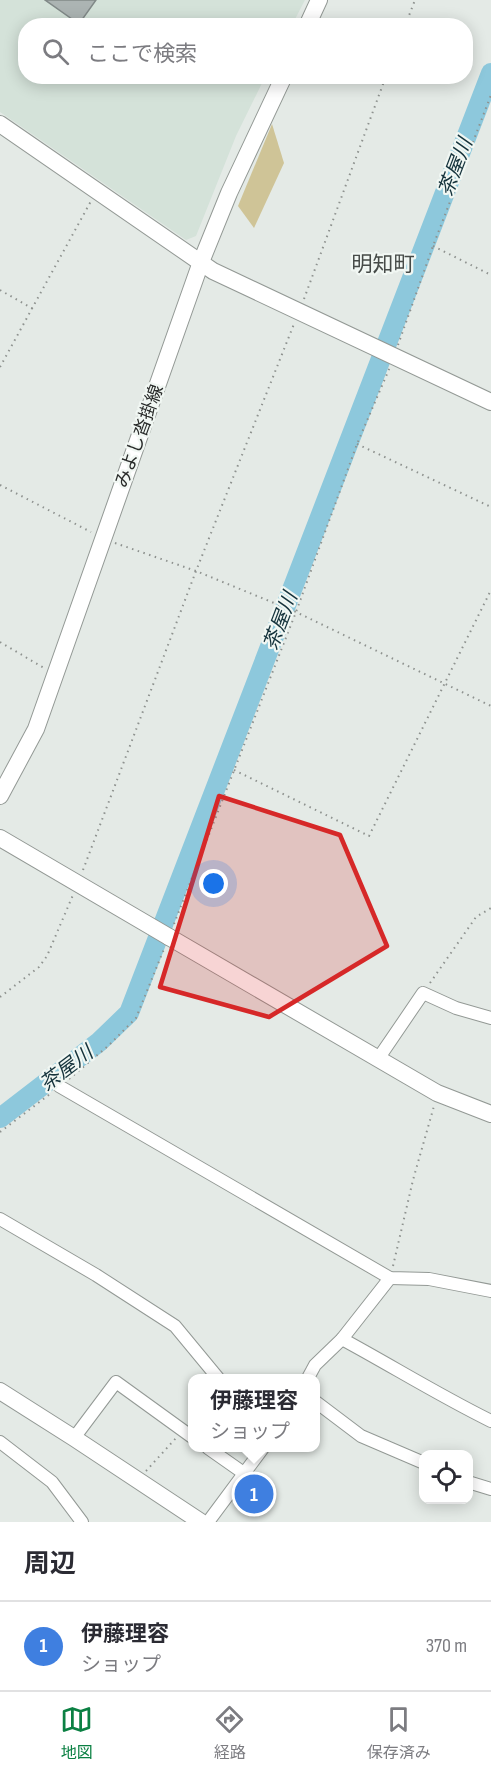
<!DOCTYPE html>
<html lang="ja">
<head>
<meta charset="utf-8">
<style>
	body { margin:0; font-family:"Sofia Sans Condensed","Noto Sans JP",sans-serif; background:#f7f7f7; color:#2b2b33 }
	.controls { position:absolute; right:18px; bottom:18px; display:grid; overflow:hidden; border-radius:12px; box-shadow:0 3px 15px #0003 }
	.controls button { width:54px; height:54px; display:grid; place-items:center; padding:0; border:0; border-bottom:2px solid #e1e1e2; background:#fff; color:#2b2b33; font:30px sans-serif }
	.you { position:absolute; left:214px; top:884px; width:21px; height:21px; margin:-15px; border:4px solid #fff; border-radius:50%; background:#1a73e8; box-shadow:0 0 0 9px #1a73e833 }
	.badge { display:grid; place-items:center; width:39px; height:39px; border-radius:50%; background:#0b8043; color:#fff; font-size:20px; font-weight:700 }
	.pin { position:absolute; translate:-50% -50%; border:3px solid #fff; box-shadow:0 2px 6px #0006 }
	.popup { position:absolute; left:188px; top:1374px; width:132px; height:78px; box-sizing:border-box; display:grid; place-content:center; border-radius:12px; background:#fff; filter:drop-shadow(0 2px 4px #0005); font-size:20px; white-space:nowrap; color:#7c7c81 }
	.popup b { font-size:22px; color:#2b2b33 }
	.popup::after { content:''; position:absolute; left:50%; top:100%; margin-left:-12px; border:12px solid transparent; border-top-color:#fff }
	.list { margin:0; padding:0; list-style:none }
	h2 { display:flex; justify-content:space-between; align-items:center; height:78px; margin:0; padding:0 24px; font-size:26px }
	h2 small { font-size:20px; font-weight:400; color:#7c7c81 }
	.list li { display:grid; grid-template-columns:39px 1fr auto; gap:18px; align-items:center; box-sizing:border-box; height:90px; padding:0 24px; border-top:2px solid #e1e1e2 }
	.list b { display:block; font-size:22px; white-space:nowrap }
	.list p { margin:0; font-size:20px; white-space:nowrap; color:#7c7c81 }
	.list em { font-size:20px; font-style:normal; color:#7c7c81 }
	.icon { flex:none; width:33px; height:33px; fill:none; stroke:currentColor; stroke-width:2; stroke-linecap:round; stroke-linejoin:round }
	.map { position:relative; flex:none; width:491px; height:1522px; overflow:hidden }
	.search { position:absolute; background:#fff; box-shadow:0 3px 15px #0003; left:18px; right:18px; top:18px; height:66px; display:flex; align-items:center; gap:15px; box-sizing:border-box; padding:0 21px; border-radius:24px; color:#7c7c81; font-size:22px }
	.sheet { height:168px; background:#fff }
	nav { display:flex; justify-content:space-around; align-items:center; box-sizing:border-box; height:84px; border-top:2px solid #e1e1e2; background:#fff; font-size:16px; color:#7c7c81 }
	nav a { display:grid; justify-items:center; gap:3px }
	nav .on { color:#0b8043 }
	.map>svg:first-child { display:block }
</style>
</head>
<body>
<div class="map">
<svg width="491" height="1522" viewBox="0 0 491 1522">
	<rect width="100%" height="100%" fill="#e4eae6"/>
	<polygon fill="#d4e2d9" points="0,0 305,0 292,25 26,26 26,76 265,77 236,136 196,236 186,240 0,112"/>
	<polygon fill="#cfc497" points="272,124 284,163 254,228 238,206"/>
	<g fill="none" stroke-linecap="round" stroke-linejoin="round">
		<polyline stroke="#8dc8dc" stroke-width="20" points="0,1118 99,1042 129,1013 491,73"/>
	</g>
	<polygon fill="#acb4b3" stroke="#818988" stroke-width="1.5" points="45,0 96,0 79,24"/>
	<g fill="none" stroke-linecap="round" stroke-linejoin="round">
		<g stroke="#939995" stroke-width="14">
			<g id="street">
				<polyline points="378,1059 423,993 456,1008 491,1018"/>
				<polyline points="59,1086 390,1278 429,1279 491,1291"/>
				<polyline points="0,1219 96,1275 175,1326 218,1378"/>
				<path d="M342 1339C392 1366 440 1396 491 1421"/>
				<polyline points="308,1378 315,1365 342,1339 390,1278"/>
				<polyline points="316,1402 361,1436 424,1463"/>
				<polyline points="74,1438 116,1382 192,1437"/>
				<polyline points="0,1442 52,1482 82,1522"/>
				<polyline points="208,1448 245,1474"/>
				<polyline points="468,1482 491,1489"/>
				<polyline points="208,1522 263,1448"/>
			</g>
		</g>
		<g stroke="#939995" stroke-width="18">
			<g id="secondary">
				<polyline points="307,26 319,0"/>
				<polyline points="0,124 213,271 491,402"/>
				<polyline points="0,796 36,729 201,262 229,193 284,76"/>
				<polyline points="0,838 169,937"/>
				<polyline points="169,937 437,1093 491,1114"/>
				<polyline points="0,1391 74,1438 201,1522"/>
			</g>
		</g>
		<g stroke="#8e928f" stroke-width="2" stroke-dasharray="1.5 4.5" stroke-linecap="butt">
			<polyline points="405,26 415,0"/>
			<polyline points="433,246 491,275"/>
			<polyline points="0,290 33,309"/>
			<polyline points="304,299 386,76"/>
			<polyline points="398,345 433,246 491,95"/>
			<polyline points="0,367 91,201"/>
			<polyline points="357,444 491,507"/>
			<polyline points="0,485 91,532"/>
			<polyline points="115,543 196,571 296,612 491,706"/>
			<polyline points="0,642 44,668"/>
			<polyline points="234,770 369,836 491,590"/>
			<polyline points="83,870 196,571 294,324"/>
			<polyline points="174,924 296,612 357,444 390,367"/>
			<polyline points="430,983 476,917 491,908"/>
			<polyline points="0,997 39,967 47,956 73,895"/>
			<polyline points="69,1079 108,1046 136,1018 164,949"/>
			<polyline points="0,1132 50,1094"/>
			<polyline points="393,1266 413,1180 434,1106"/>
			<polyline points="146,1471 176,1438"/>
		</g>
		<use href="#street" stroke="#fff" stroke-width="12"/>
		<use href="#secondary" stroke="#fff" stroke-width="16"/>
	</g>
	<path fill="#d62828" fill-opacity="0.2" stroke="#d62828" stroke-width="4.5" stroke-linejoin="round" d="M219 796 340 835 387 946 269 1017 160 987Z"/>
	<g text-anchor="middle" stroke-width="4.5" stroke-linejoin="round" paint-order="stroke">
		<g font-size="18" fill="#292b2a" stroke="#f1f7f3">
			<text transform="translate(139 436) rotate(-70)" y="6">みよし沓掛線</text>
		</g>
		<g font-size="20" font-style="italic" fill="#14323b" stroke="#f1f7f3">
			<text transform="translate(455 167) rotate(-69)" y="7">茶屋川</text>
			<text transform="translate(280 621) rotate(-69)" y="7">茶屋川</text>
			<text transform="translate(66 1068) rotate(-37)" y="7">茶屋川</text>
		</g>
		<g font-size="21" fill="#464b48" stroke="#f1f7f3">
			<text x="383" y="271">明知町</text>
		</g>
	</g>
</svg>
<div class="controls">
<button><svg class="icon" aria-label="locate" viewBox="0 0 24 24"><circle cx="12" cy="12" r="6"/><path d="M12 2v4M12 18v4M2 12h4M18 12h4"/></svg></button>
</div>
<div class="you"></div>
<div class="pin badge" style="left:254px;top:1494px;background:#3f7fe0">1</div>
<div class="popup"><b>伊藤理容</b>ショップ</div>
<div class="search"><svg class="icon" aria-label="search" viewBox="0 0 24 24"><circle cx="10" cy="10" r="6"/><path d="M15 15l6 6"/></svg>ここで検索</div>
</div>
<section class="sheet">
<h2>周辺<small></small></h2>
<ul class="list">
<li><span class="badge" style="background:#3f7fe0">1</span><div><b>伊藤理容</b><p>ショップ</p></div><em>370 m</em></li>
</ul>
</section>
<nav>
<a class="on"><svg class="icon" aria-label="map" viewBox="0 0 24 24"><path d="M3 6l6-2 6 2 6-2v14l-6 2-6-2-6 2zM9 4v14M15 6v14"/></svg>地図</a>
<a><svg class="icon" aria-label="directions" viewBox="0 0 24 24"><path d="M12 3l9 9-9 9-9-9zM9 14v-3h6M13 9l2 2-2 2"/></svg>経路</a>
<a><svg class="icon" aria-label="saved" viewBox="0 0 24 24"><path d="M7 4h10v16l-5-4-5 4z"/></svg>保存済み</a>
</nav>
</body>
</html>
